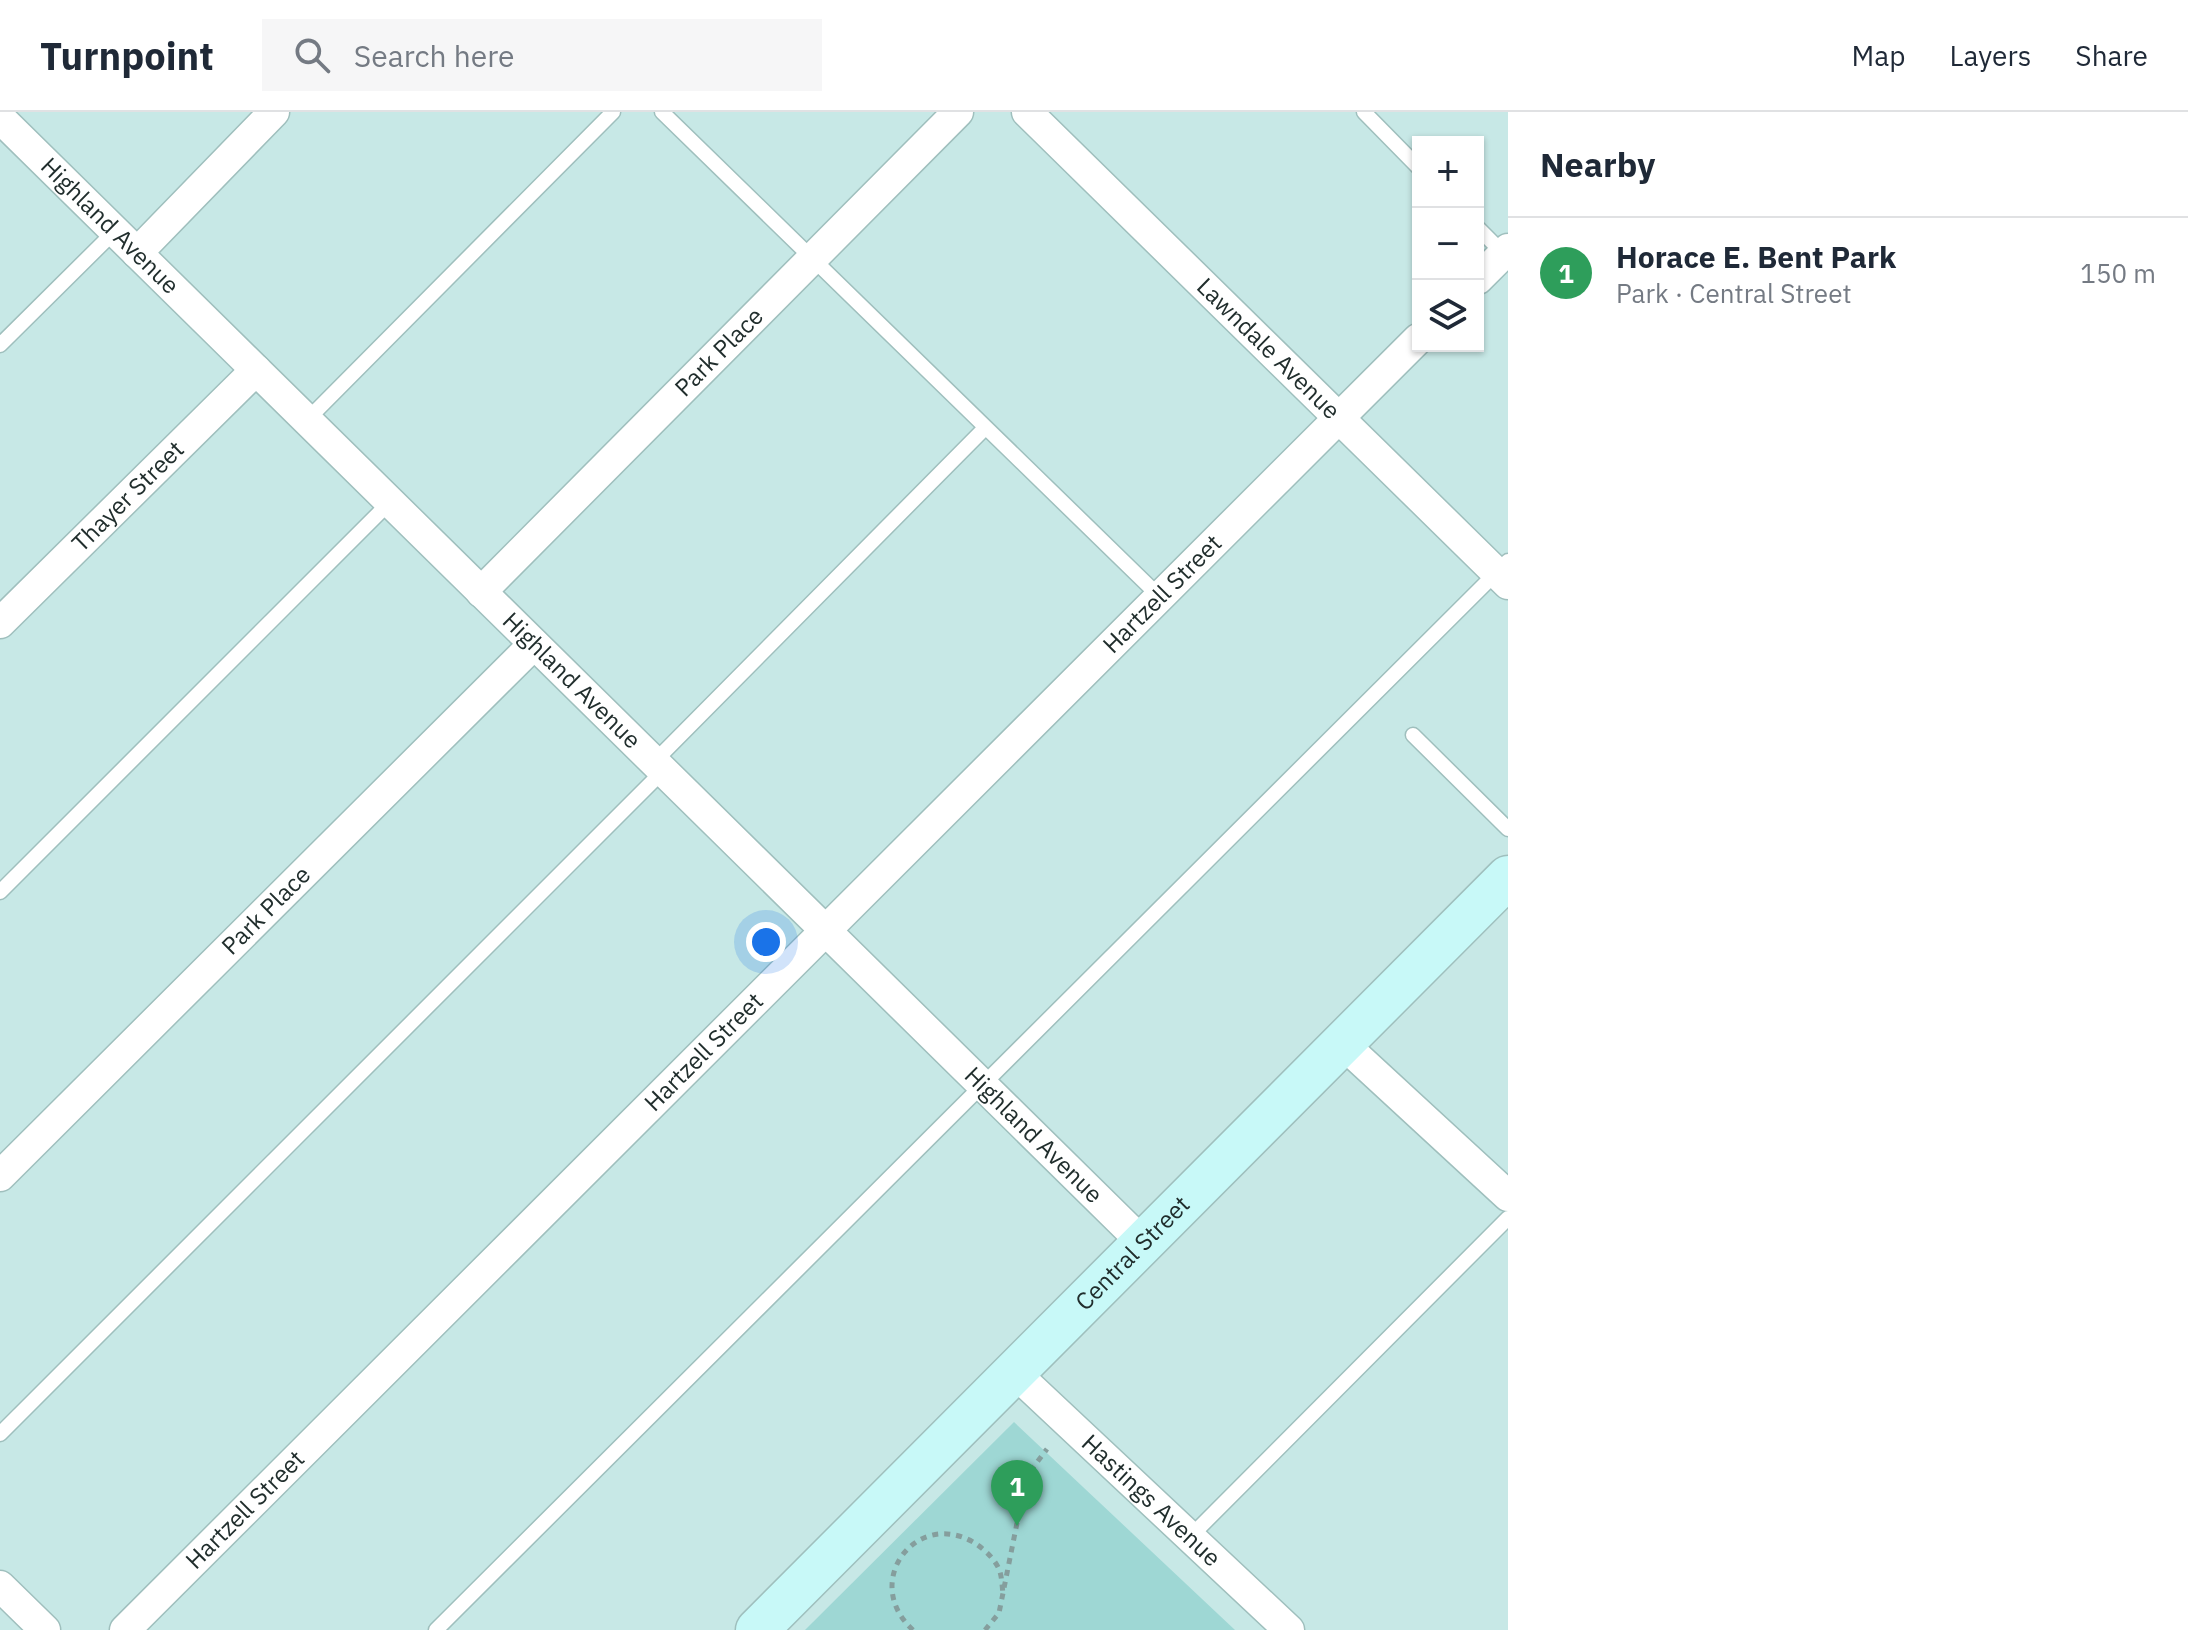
<!DOCTYPE html>
<html lang="en">
<head>
<meta charset="utf-8">
<style>
	body { margin:0; font-family:"IBM Plex Sans",sans-serif; background:#f6f6f7; color:#1f2937 }
	.controls { position:absolute; right:24px; top:24px; display:grid; overflow:hidden; border-radius:0px; box-shadow:0 2px 6px #0004 }
	.controls button { width:72px; height:72px; display:grid; place-items:center; padding:0; border:0; border-bottom:2px solid #e0e1e3; background:#fff; color:#1f2937; font:40px sans-serif }
	.you { position:absolute; left:766px; top:830px; width:28px; height:28px; margin:-20px; border:6px solid #fff; border-radius:50%; background:#1a73e8; box-shadow:0 0 0 12px #1a73e833 }
	.badge { display:grid; place-items:center; width:52px; height:52px; border-radius:50%; background:#1a73e8; color:#fff; font-size:26px; font-weight:700 }
	.pin { position:absolute; translate:-50% -66px; filter:drop-shadow(0 2px 4px #0008) }
	.pin::after { content:''; position:absolute; top:42px; width:28px; height:24px; background:inherit; clip-path:polygon(0 0,100% 0,50% 100%) }
	.list { margin:0; padding:0; list-style:none }
	h2 { display:flex; justify-content:space-between; align-items:center; height:104px; margin:0; padding:0 32px; font-size:34px }
	h2 small { font-size:26px; font-weight:400; color:#747a83 }
	.list li { display:grid; grid-template-columns:52px 1fr auto; gap:24px; align-items:center; box-sizing:border-box; height:112px; padding:0 32px; border-top:2px solid #e0e1e3 }
	.list b { display:block; font-size:30px; white-space:nowrap }
	.list p { margin:0; font-size:26px; white-space:nowrap; color:#747a83 }
	.list em { font-size:26px; font-style:normal; color:#747a83 }
	.icon { flex:none; width:44px; height:44px; fill:none; stroke:currentColor; stroke-width:2; stroke-linecap:round; stroke-linejoin:round }
	.map { position:relative; flex:none; width:1508px; height:1518px; overflow:hidden }
	header { display:flex; align-items:center; gap:48px; box-sizing:border-box; height:112px; padding:0 40px; background:#fff; border-bottom:2px solid #e0e1e3 }
	header strong { font-size:38px }
	nav { display:flex; gap:44px; margin-inline-start:auto; font-size:28px }
	.search { width:560px; height:72px; background:#f6f6f7; display:flex; align-items:center; gap:20px; box-sizing:border-box; padding:0 28px; border-radius:0px; color:#747a83; font-size:30px }
	main { display:flex }
	aside { flex:1; background:#fff }
	.map>svg:first-child { display:block }
</style>
</head>
<body>
<header>
<strong>Turnpoint</strong>
<div class="search"><svg class="icon" aria-label="search" viewBox="0 0 24 24"><circle cx="10" cy="10" r="6"/><path d="M15 15l6 6"/></svg>Search here</div>
<nav><a>Map</a><a>Layers</a><a>Share</a></nav>
</header>
<main>
<div class="map">
<svg width="1508" height="1518" viewBox="0 0 1508 1518">
	<rect width="100%" height="100%" fill="#c7e8e6"/>
	<polygon fill="#9ed7d4" points="1014,1310 1235,1518 805,1518"/>
	<g fill="none" stroke-linecap="round" stroke-linejoin="round">
		<g stroke="#9fbfbd" stroke-width="17">
			<g id="service">
				<polyline points="662,0 1160,485"/>
				<polyline points="1364,0 1418,55"/>
				<polyline points="1478,116 1503,141"/>
				<polyline points="0,233 115,119"/>
				<polyline points="307,308 613,0"/>
				<polyline points="1413,623 1508,717"/>
				<polyline points="654,650 984,317"/>
				<polyline points="0,780 390,390"/>
				<polyline points="0,1322 663,659"/>
				<polyline points="1190,1425 1508,1106"/>
				<polyline points="436,1518 1508,449"/>
			</g>
		</g>
		<g stroke="#9fbfbd" stroke-width="33">
			<g id="minor">
				<path id="s1" d="M1027 0 1508 472"/>
				<path id="s2" d="M0 6 1143 1131"/>
				<polyline points="137,141 274,0"/>
				<polyline points="1478,167 1508,137"/>
				<path id="s3" d="M481 480 958 0"/>
				<path id="s4" d="M0 511 256 258"/>
				<polyline points="1342,931 1508,1084"/>
				<path id="s5" d="M0 1064 534 532"/>
				<path id="s6" d="M1014 1260 1289 1518"/>
				<polyline points="0,1474 45,1518"/>
				<path id="s7" d="M125 1518 1418 227"/>
			</g>
		</g>
		<g stroke="#9fbfbd" stroke-width="45">
			<g id="secondary">
				<path id="s8" d="M757 1518 1508 765"/>
			</g>
		</g>
		<g stroke="#859e9d" stroke-width="5" stroke-dasharray="6 6" stroke-linecap="butt">
			<path d="M913 1518C861 1471 915 1397 973 1430 983 1436 994 1446 999 1457 1002 1464 1002 1475 1003 1482"/>
			<polyline points="985,1518 999,1501 1025,1371 1031,1358 1047,1337"/>
		</g>
		<use href="#service" stroke="#fff" stroke-width="14"/>
		<use href="#minor" stroke="#fff" stroke-width="30"/>
		<use href="#secondary" stroke="#c8f9f8" stroke-width="42"/>
	</g>
	<g text-anchor="middle" stroke-width="6" stroke-linejoin="round" paint-order="stroke">
		<g font-size="24" fill="#212e2d" stroke="#c7e8e6">
			<text dy="8" stroke="none"><textPath href="#s2" startOffset="154">Highland Avenue</textPath></text>
			<text dy="8" stroke="none"><textPath href="#s1" startOffset="338">Lawndale Avenue</textPath></text>
			<text dy="8" stroke="none"><textPath href="#s3" startOffset="338">Park Place</textPath></text>
			<text dy="8" stroke="none"><textPath href="#s4" startOffset="180">Thayer Street</textPath></text>
			<text dy="8" stroke="none"><textPath href="#s7" startOffset="1466">Hartzell Street</textPath></text>
			<text dy="8" stroke="none"><textPath href="#s2" startOffset="802">Highland Avenue</textPath></text>
			<text dy="8" stroke="none"><textPath href="#s5" startOffset="376">Park Place</textPath></text>
			<text dy="8" stroke="none"><textPath href="#s7" startOffset="818">Hartzell Street</textPath></text>
			<text dy="8" stroke="none"><textPath href="#s2" startOffset="1450">Highland Avenue</textPath></text>
			<text dy="8" stroke="none"><textPath href="#s8" startOffset="532">Central Street</textPath></text>
			<text dy="8" stroke="none"><textPath href="#s6" startOffset="188">Hastings Avenue</textPath></text>
			<text dy="8" stroke="none"><textPath href="#s7" startOffset="170">Hartzell Street</textPath></text>
		</g>
	</g>
</svg>
<div class="controls">
<button>+</button>
<button>−</button>
<button><svg class="icon" aria-label="layers" viewBox="0 0 24 24"><path d="M12 4l9 5-9 5-9-5zM3 14l9 5 9-5"/></svg></button>
</div>
<div class="you"></div>
<div class="pin badge" style="left:1017px;top:1414px;background:#2e9e5b">1</div>
</div>
<aside>
<h2>Nearby<small></small></h2>
<ul class="list">
<li><span class="badge" style="background:#2e9e5b">1</span><div><b>Horace E. Bent Park</b><p>Park · Central Street</p></div><em>150 m</em></li>
</ul>
</aside>
</main>
</body>
</html>
